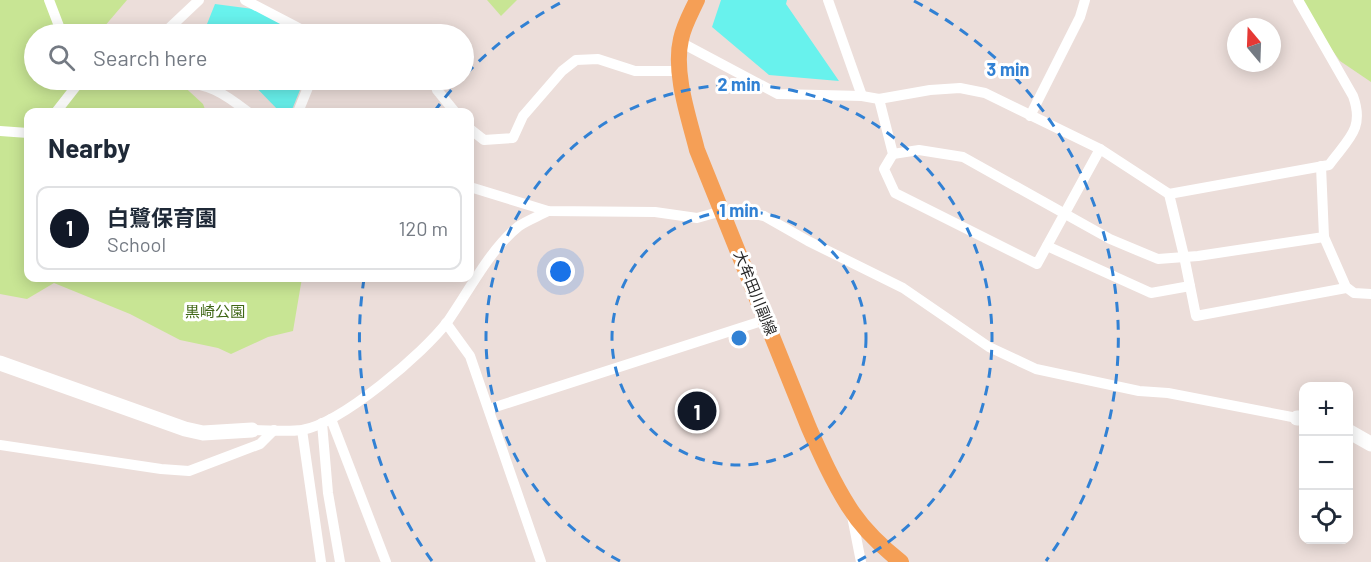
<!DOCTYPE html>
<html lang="en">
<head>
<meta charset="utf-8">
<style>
	body { margin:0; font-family:Barlow,"Noto Sans JP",sans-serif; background:#f2f2f3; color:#1f2937 }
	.controls { position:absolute; right:18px; bottom:18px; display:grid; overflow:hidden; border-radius:12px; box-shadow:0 3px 15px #0003 }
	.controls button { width:54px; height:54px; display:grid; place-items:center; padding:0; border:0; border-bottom:2px solid #e0e1e3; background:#fff; color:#1f2937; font:30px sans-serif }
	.compass { position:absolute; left:1227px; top:18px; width:54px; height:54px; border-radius:50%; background:#fff; box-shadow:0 3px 15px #0003; rotate:341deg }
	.you { position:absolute; left:561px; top:272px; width:21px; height:21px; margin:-15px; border:4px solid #fff; border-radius:50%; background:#1a73e8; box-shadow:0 0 0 9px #1a73e833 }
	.badge { display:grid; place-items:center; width:39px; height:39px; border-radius:50%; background:#111827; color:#fff; font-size:20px; font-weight:700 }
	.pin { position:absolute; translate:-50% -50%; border:3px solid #fff; box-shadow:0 2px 6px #0006 }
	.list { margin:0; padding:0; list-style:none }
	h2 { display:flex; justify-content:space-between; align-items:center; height:78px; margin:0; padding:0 24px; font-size:26px }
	h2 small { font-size:20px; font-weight:400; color:#747a83 }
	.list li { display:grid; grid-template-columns:39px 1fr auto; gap:18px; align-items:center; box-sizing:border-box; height:84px; margin:0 12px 12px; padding:0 12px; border:2px solid #e0e1e3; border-radius:12px }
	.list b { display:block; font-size:22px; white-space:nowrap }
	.list p { margin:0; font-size:20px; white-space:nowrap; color:#747a83 }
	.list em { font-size:20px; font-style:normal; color:#747a83 }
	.icon { flex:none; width:33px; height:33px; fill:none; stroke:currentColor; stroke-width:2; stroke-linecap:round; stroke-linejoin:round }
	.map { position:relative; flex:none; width:1371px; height:562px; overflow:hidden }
	.search { position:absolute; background:#fff; box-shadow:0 3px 15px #0003; left:24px; top:24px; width:450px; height:66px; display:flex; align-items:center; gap:15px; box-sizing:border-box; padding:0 21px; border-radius:33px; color:#747a83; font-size:22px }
	.panel { position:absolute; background:#fff; box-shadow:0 3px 15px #0003; left:24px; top:108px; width:450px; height:174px; border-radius:12px }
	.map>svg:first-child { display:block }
</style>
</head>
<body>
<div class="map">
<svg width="1371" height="562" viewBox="0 0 1371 562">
	<rect width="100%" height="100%" fill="#ecdeda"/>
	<g fill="#c8e594">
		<polygon points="0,0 127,0 98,34 34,34 34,80 177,80 203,104 206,112 28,112 28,278 302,278 293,331 268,337 231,354 218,348 180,340 130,314 54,283 27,299 0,294"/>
		<polygon points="487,0 517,0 501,16"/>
		<polygon points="1296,0 1371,0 1371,82 1340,61"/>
	</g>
	<g fill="#68f2ed">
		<polygon points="721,0 787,0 786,4 839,81 769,75 712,27"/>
		<polygon points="215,4 253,9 301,34 210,34 205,29"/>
		<polygon points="249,80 304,80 291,112 280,112"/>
	</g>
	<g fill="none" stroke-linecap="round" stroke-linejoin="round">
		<g stroke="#fff" stroke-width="10">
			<polyline points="49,0 62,34"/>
			<polyline points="245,0 310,34"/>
			<polyline points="828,0 862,96"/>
			<polyline points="163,34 199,0"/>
			<polyline points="680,42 778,94 862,96 879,99 930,90 960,88 985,93 1100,149 1169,194 1184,256 1196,316 1346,288"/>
			<path d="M176 80C210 85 221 91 248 112"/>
			<polyline points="434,80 437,90 455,112"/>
			<polyline points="879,99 893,154 884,169 895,193 1037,264 1100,149"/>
			<polyline points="56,112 81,80"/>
			<polyline points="298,112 311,80"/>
			<polyline points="1030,116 1080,17 1085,0"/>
			<polyline points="470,129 484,140 513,138 523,116 562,71 576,60 598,59 635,71 680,71"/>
			<polyline points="0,131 28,133"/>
			<polyline points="893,154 919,150 963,157 1110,239 1158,259 1198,256 1324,237"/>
			<polyline points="1321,166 1324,237 1346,287 1354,293 1371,294"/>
			<polyline points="470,187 548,211 655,212 697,218 722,211 742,211 764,216 808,241 903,288 989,347 1036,369 1139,391 1168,393 1297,418"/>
			<path d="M1169 194 1329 165C1348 139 1365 129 1353 96L1298 0"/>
			<polyline points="1047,246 1151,293 1190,286"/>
			<polyline points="446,323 470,356 541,562"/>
			<polyline points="489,409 765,320"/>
			<polyline points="331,419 386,562"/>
			<polyline points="322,423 328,493 340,562"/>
			<path d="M252 430C268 430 286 432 302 430 342 423 424 353 448 321 469 291 490 249 519 226 528 220 539 216 548 211"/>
			<polyline points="302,430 321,562"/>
			<polyline points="0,445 161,469 189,471 260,444 274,430"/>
			<polyline points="852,516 861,562"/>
		</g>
		<g stroke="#fff" stroke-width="15">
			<polyline points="0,363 185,429 203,433 252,430"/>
			<polyline points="1297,418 1304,418"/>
			<polyline points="1348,431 1371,444"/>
		</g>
		<path stroke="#f59f56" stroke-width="16" d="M697 0C691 13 684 25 681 39 673 73 689 118 697 150L809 428C821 455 833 482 849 507 862 528 882 547 901 562"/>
	</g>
	<g fill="none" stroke="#3181d4" stroke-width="3" stroke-dasharray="10 8">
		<circle cx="739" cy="338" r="127"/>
		<path d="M620 561A253 253 0 1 1 858 561"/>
		<path d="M432 561A380 380 0 0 1 364 279M434 112A380 380 0 0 1 459 81M466 74A380 380 0 0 1 564 1M914 1A380 380 0 0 1 1046 561"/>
	</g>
	<g text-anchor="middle" stroke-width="6" stroke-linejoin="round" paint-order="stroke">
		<g font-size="15" fill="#292929" stroke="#fff">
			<text transform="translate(755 293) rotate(68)" y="5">大牟田川副線</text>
		</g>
		<g font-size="15" fill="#406717" stroke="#fff">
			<text x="215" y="317">黒崎公園</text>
		</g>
	</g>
	<circle cx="739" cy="338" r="9" fill="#3181d4" stroke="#fff" stroke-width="3"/>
	<g font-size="18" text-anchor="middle" font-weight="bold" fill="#3181d4" stroke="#fff" stroke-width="6" stroke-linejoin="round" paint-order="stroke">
		<text x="1008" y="76">3 min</text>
		<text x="739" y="91">2 min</text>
		<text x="739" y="217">1 min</text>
	</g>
</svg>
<div class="controls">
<button>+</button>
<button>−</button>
<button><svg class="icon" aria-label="locate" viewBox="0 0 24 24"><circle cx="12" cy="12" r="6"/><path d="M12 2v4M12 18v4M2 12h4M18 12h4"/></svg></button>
</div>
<svg class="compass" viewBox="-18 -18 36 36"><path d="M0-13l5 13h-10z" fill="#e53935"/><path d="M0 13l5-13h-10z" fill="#747a83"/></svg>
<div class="you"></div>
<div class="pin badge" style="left:697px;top:411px">1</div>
<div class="search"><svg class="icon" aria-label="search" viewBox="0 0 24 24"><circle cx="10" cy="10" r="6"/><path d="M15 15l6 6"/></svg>Search here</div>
<section class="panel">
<h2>Nearby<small></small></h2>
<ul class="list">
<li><span class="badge">1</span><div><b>白鷺保育園</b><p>School</p></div><em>120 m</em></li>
</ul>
</section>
</div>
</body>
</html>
